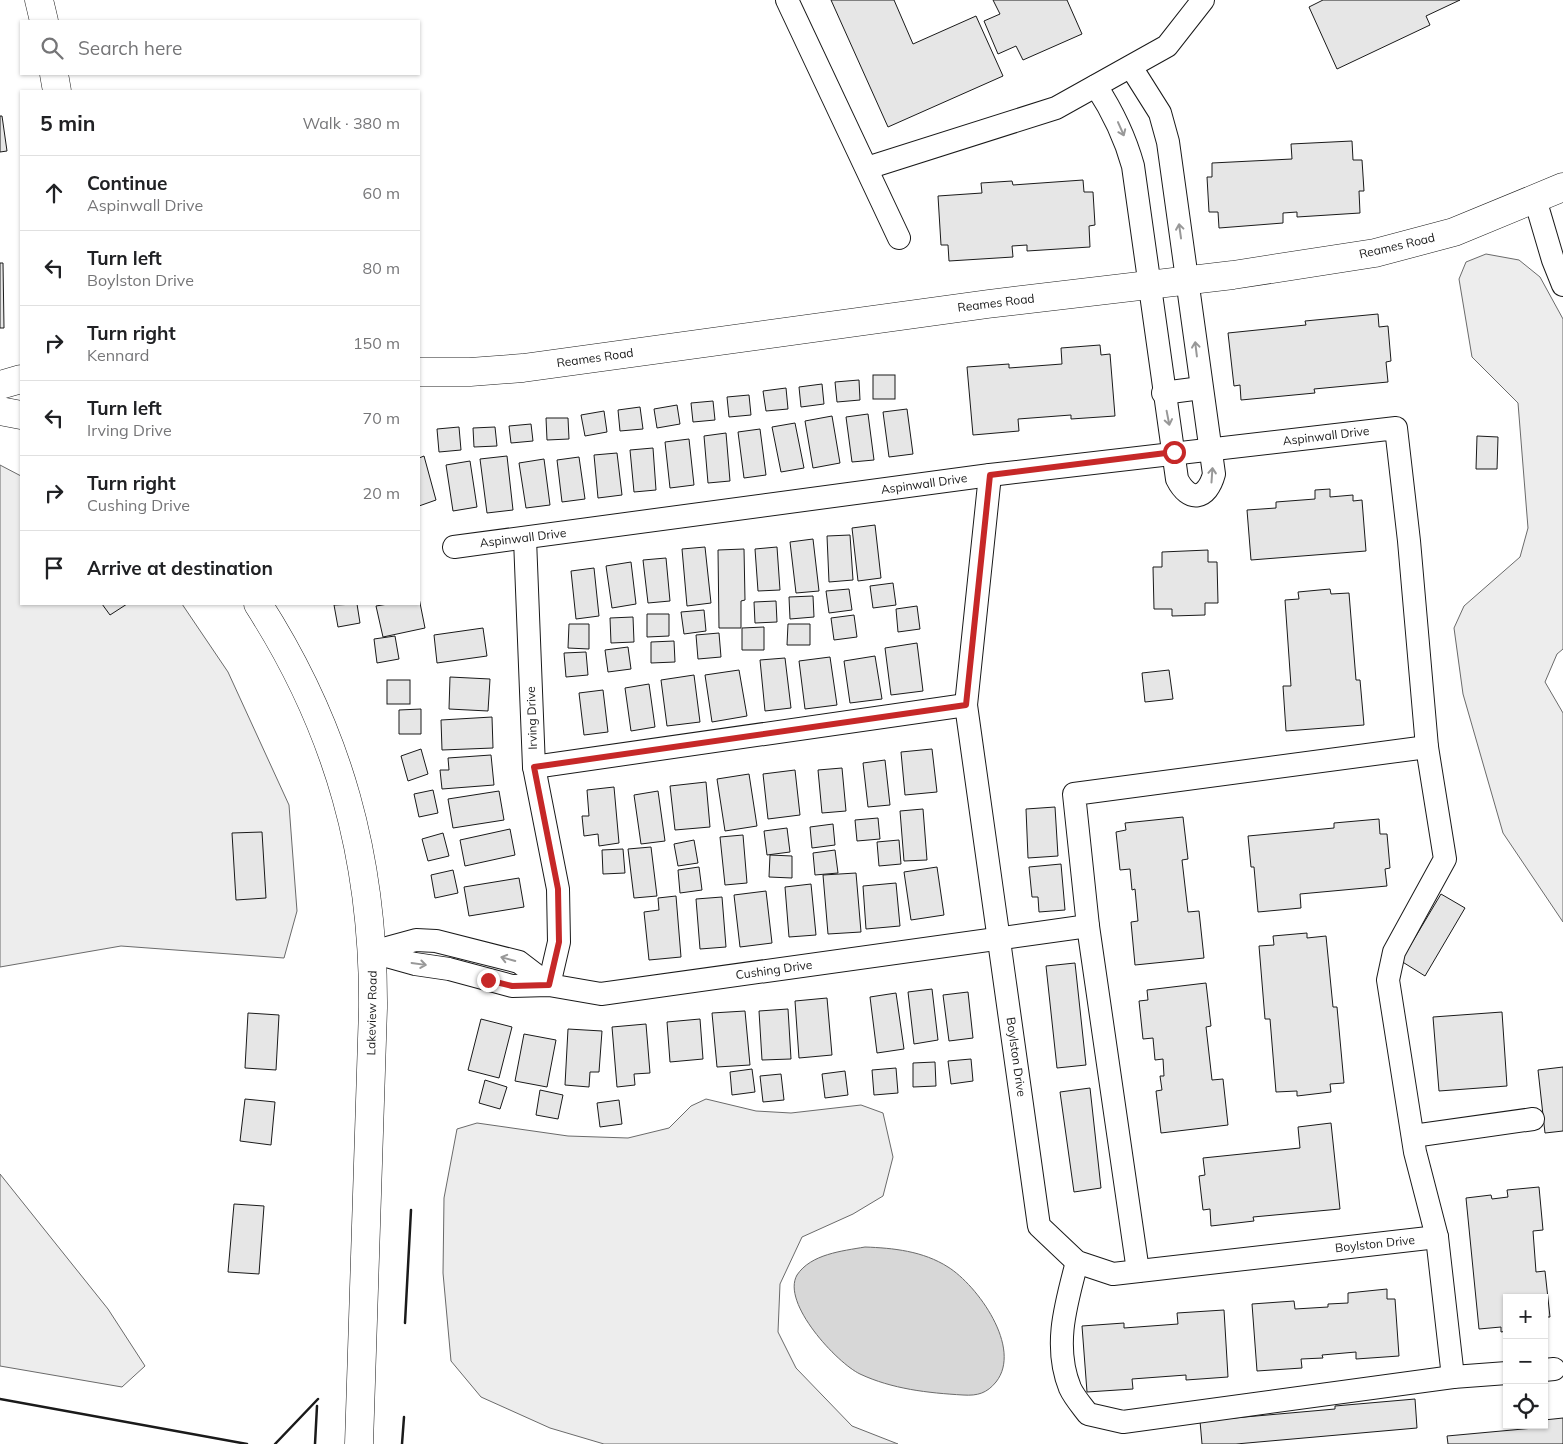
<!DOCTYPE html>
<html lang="en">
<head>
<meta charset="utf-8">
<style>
	body { margin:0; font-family:Mulish,sans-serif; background:#f6f6f6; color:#202124 }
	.controls { position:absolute; right:15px; bottom:15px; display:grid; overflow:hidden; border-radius:0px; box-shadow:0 1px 4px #0004 }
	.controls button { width:45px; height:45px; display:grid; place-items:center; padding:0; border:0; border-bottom:1px solid #e0e0e0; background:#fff; color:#202124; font:25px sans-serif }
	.stop { position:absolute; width:15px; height:15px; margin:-11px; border:4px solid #c62828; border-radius:50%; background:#fff }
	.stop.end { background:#c62828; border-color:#fff; box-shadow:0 1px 5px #0008 }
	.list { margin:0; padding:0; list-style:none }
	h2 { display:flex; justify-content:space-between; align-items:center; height:65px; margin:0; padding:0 20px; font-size:21px }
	h2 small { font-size:16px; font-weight:400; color:#757577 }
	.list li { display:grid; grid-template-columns:32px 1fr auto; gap:15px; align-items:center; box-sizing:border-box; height:75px; padding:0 20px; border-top:1px solid #e0e0e0 }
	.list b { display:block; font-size:19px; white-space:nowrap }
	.list p { margin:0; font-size:16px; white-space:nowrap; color:#757577 }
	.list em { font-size:16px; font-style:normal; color:#757577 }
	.icon { flex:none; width:28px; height:28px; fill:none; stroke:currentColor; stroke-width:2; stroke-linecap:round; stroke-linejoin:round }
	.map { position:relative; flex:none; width:1563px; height:1444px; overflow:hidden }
	.search { position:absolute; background:#fff; box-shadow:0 1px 4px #0004; left:20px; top:20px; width:400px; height:55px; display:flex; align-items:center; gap:12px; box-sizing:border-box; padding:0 18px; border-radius:0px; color:#757577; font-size:19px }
	.panel { position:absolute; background:#fff; box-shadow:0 1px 4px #0004; left:20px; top:90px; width:400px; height:515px; border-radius:0px }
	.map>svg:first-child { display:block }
</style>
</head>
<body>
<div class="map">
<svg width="1563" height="1444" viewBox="0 0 1563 1444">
	<rect width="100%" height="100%" fill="#fff"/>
	<g fill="#ededed" stroke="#6a6a6a">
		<polygon points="1486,254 1519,260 1540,277 1563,319 1563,649 1557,654 1545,682 1563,713 1563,922 1503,833 1463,694 1454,628 1464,606 1520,557 1528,528 1518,403 1472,357 1459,279 1466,262"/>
		<polygon points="0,465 21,476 21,604 182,604 228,672 289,805 297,911 284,958 121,946 0,967"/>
		<polygon points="706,1099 756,1111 791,1113 861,1105 883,1113 893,1157 883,1196 853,1214 802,1237 780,1284 778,1332 796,1368 852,1426 898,1444 604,1444 550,1428 481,1397 451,1361 443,1273 444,1198 457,1129 477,1123 568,1136 628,1138 669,1128 691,1106"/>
		<polygon points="0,1174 108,1309 145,1366 122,1387 0,1366"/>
	</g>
	<path fill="#d7d7d7" stroke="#6a6a6a" d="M865 1247C893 1248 923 1251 948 1267 977 1285 1023 1348 996 1382 987 1393 978 1396 963 1395 928 1393 892 1389 860 1374 837 1363 781 1303 797 1275 811 1254 842 1251 865 1247Z"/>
	<g fill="#e6e6e6" stroke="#1a1a1a">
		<polygon points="831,0 894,0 913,44 976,16 1003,76 888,127"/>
		<polygon points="993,0 1067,0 1082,34 1023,60 1016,46 998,54 984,21 1000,14"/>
		<polygon points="1323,0 1460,0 1426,16 1430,25 1337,69 1309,7"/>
		<polygon points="0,116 2,116 7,151 0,152"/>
		<polygon points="1352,141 1353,160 1362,160 1364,191 1359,191 1360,213 1297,217 1297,212 1283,213 1283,223 1219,228 1218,212 1209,212 1207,177 1212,177 1212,163 1292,159 1291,144"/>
		<polygon points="1083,180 1084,192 1093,192 1095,225 1089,226 1090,247 1027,251 1027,245 1012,246 1013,257 949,261 948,245 941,245 938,196 982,193 981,183 1012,181 1013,185"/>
		<polygon points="0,263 3,263 4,328 0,328"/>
		<polygon points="1378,314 1379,327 1388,326 1391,361 1386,362 1388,382 1314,389 1315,393 1241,400 1240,385 1234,386 1228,333 1306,325 1305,321"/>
		<polygon points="1100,345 1101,355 1110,354 1115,416 1071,419 1071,415 1018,419 1019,431 973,435 967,367 1009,364 1009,368 1062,364 1061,348"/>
		<rect x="873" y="375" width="22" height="24"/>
		<polygon points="859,380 860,400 837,402 835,382"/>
		<polygon points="822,384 824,404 801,407 799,387"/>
		<polygon points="786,388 788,409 766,411 763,391"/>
		<polygon points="749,395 751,415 729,417 727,397"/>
		<polygon points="713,401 715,420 693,422 691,403"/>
		<polygon points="677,405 680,424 657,428 654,409"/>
		<polygon points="640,407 643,429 620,431 618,410"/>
		<polygon points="907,409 913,454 889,457 883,412"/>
		<polygon points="604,411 607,432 585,436 581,415"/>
		<polygon points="868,414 874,460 852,462 846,417"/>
		<polygon points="832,416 840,463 813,468 805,421"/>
		<polygon points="546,418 568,418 569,439 547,440"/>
		<polygon points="795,423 804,468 781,472 772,427"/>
		<polygon points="531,424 533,441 511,443 509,426"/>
		<polygon points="459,427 461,450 439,452 437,429"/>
		<polygon points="495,427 497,446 474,447 473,428"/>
		<polygon points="760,429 766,475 744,478 738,432"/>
		<polygon points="726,433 730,481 708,483 704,436"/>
		<polygon points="1477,436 1498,437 1497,469 1476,469"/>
		<polygon points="689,439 694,485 670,488 665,442"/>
		<polygon points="653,448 656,490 634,492 630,450"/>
		<polygon points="617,453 622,495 598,498 594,455"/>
		<polygon points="424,456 436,500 419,506 419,458"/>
		<polygon points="507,456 513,510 487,513 480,459"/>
		<polygon points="579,457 585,499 562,502 557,460"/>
		<polygon points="544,459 550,505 526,508 519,463"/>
		<polygon points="470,461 477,507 453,511 446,465"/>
		<polygon points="1330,489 1330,497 1353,495 1353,501 1362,500 1366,551 1251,560 1247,510 1276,508 1276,502 1315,499 1315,490"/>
		<polygon points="875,525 881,578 858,581 852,528"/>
		<polygon points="850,535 853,580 829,582 827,536"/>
		<polygon points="813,539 819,591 796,593 790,542"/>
		<polygon points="705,547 711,603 687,606 682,549"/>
		<polygon points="777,547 780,590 758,591 755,549"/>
		<polygon points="744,549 745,600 741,601 741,628 719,628 718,550"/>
		<polygon points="1208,550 1208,562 1217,562 1218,603 1205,603 1205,615 1172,616 1172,609 1154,609 1153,567 1162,567 1162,552"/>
		<polygon points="666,558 670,601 648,603 643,560"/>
		<polygon points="631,562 636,604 612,608 606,566"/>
		<polygon points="594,568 599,616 576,619 571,571"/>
		<polygon points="893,583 896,605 873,608 870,586"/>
		<polygon points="849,589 852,610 829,613 826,591"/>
		<polygon points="1330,589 1331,594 1349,593 1356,680 1360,680 1364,725 1286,731 1283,686 1291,686 1285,600 1299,599 1298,592"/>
		<polygon points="813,596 814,617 790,619 789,597"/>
		<polygon points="419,598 425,628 383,637 376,606 388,604 419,604"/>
		<polygon points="776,601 777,622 755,623 754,602"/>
		<polygon points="102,604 127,604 110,615"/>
		<polygon points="357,604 360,623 338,627 334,605"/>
		<polygon points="917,606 920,629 898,632 896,609"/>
		<polygon points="704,610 706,631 684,634 681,612"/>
		<polygon points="647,614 669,614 669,636 647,637"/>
		<polygon points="854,615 857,637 834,640 831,618"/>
		<polygon points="633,617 634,642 611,643 610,618"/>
		<polygon points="569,624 589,624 589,649 568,648"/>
		<polygon points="788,624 810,624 810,645 787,645"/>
		<polygon points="764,627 764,650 742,650 742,628"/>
		<polygon points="483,628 487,656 437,663 434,635"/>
		<polygon points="719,633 721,657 698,659 696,635"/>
		<polygon points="395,636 399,659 377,663 374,639"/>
		<polygon points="674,641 675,662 651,663 651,642"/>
		<polygon points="917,643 923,691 891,695 885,648"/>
		<polygon points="628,647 631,669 608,672 605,650"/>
		<polygon points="586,652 588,675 566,677 564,653"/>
		<polygon points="875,656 882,699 850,703 844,661"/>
		<polygon points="830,657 837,705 805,709 799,661"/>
		<polygon points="785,658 791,708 765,711 760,660"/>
		<polygon points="739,670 747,716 712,722 705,675"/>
		<polygon points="1169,670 1173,699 1145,702 1142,673"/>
		<polygon points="694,675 700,722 667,726 661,680"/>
		<polygon points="450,677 490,679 488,711 449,709"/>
		<rect x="387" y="680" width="23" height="24"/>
		<polygon points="649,684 655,727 631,731 625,688"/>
		<polygon points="603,690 608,732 584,735 579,693"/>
		<polygon points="421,709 421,734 399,734 399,710"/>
		<polygon points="492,717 493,748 442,750 441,720"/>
		<polygon points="421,749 428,774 408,781 401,756"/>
		<polygon points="932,749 937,792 905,795 901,752"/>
		<polygon points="491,755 494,785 442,789 440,770 449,770 448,758"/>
		<polygon points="885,760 890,805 868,807 863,763"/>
		<polygon points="842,768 846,811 822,813 818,770"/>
		<polygon points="795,770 800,815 768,819 763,774"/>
		<polygon points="749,774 757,826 725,831 717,779"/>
		<polygon points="706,782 710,827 675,830 670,786"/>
		<polygon points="614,787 619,843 599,846 598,834 584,836 582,816 589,816 587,790"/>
		<polygon points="433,790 438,813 419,817 414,794"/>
		<polygon points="499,791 504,820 453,828 448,799"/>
		<polygon points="658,791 665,841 641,844 634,795"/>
		<polygon points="1055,807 1058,856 1028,858 1026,809"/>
		<polygon points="923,809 927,860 904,861 900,811"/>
		<polygon points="1183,817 1188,859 1182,860 1188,912 1199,911 1204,958 1135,965 1131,922 1138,921 1135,889 1132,890 1130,869 1120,870 1116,832 1126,830 1125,823"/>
		<polygon points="878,818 880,839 857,841 855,820"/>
		<polygon points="1379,819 1380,834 1387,834 1390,868 1385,869 1387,886 1300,894 1301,908 1258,912 1254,867 1251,867 1248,836 1334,828 1334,823"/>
		<polygon points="833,824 835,845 812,848 810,827"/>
		<polygon points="787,828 790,852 767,855 764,831"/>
		<polygon points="510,829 515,855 465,866 460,840"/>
		<polygon points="262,832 266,898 236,900 232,833"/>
		<polygon points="443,833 449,856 428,861 422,839"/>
		<polygon points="743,835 747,883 725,885 720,837"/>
		<polygon points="694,840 698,863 678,866 674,844"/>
		<polygon points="899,840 901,864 879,866 877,842"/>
		<polygon points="651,847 657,896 634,898 628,849"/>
		<polygon points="623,849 625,873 603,874 602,850"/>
		<polygon points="835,850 838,873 815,875 813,853"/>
		<polygon points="770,855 792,856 792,878 769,877"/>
		<polygon points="1061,864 1065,910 1039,912 1038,897 1032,897 1029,867"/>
		<polygon points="699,867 702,890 680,893 678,870"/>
		<polygon points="937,867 944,915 911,920 904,872"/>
		<polygon points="453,870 458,893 435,898 431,875"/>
		<polygon points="856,873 861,932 828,934 823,875"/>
		<polygon points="519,878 524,907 469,916 464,887"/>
		<polygon points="896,883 900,926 866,929 863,886"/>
		<polygon points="811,884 816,935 789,937 785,887"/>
		<polygon points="766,891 772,943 740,947 734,895"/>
		<polygon points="1441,894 1465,908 1425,976 1401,961"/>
		<polygon points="676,896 681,957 649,960 644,912 659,910 658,898"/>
		<polygon points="722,897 726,947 700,949 696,899"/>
		<polygon points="1307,933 1307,938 1326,936 1333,1007 1337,1007 1344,1083 1330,1084 1331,1092 1297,1096 1297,1091 1276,1092 1270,1019 1265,1019 1259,946 1274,945 1273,936"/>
		<polygon points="1075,963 1086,1065 1057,1068 1046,966"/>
		<polygon points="1206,983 1211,1026 1206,1027 1212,1080 1223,1079 1228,1125 1161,1133 1156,1091 1162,1090 1160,1076 1164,1076 1163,1059 1155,1060 1153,1038 1143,1039 1139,1001 1148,1000 1147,990"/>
		<polygon points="932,989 938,1040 914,1044 908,992"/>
		<polygon points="968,992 973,1038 949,1041 943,995"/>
		<polygon points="896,993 904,1049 877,1053 870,997"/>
		<polygon points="827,998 832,1055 799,1058 795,1001"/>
		<polygon points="788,1009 791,1059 762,1060 759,1011"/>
		<polygon points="745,1011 750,1065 717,1067 712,1013"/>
		<polygon points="1502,1012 1507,1086 1439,1091 1433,1017"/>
		<polygon points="248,1013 279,1015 276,1070 245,1068"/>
		<polygon points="481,1019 512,1027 499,1078 468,1070"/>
		<polygon points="700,1019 703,1059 670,1062 667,1022"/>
		<polygon points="646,1024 650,1073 634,1074 635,1085 617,1087 612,1027"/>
		<polygon points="568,1029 602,1031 599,1072 590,1072 589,1087 565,1085"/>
		<polygon points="524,1034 556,1040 547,1087 515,1081"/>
		<polygon points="971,1059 973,1081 951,1084 948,1061"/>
		<polygon points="935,1062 936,1086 913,1087 913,1063"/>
		<polygon points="1563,1067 1563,1131 1545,1133 1538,1070"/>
		<polygon points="896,1068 898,1093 874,1095 872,1070"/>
		<polygon points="752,1069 755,1092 732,1095 730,1072"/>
		<polygon points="845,1071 848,1095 825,1098 822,1074"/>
		<polygon points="781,1074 784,1100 763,1102 760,1076"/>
		<polygon points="485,1080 507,1087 500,1109 479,1103"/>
		<polygon points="1090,1088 1101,1188 1074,1192 1060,1092"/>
		<polygon points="540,1090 563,1095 558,1119 536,1115"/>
		<polygon points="245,1099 275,1102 271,1145 240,1141"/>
		<polygon points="619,1100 622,1124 600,1127 597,1103"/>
		<polygon points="1331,1123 1340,1209 1253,1217 1254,1221 1211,1226 1210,1209 1203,1210 1199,1176 1205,1175 1203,1158 1300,1148 1298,1127"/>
		<polygon points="1539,1187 1543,1230 1533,1231 1536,1272 1545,1271 1550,1317 1544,1317 1544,1298 1507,1298 1507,1331 1501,1332 1501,1327 1479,1329 1466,1198 1491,1195 1492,1199 1508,1197 1507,1190"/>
		<polygon points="234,1204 264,1206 259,1274 228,1272"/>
		<polygon points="1387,1289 1387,1299 1395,1299 1399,1356 1356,1359 1356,1352 1322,1355 1323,1358 1301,1359 1302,1368 1257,1371 1252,1304 1294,1301 1295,1309 1328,1307 1328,1304 1348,1303 1348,1293"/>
		<polygon points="1224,1310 1228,1377 1186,1380 1186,1375 1132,1379 1133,1389 1087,1392 1082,1326 1124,1323 1124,1328 1178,1324 1177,1313"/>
		<polygon points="1415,1399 1417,1428 1236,1444 1202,1444 1200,1421 1335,1409 1335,1406"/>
		<polygon points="1563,1418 1563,1444 1448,1444 1447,1436 1534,1428 1534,1425 1544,1425 1544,1420"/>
	</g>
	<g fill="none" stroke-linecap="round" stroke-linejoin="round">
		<g stroke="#1a1a1a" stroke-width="24">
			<g id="minor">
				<polyline points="787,0 899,238"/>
				<path d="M1096 86C1113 112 1125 137 1133 166L1177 479C1189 503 1207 500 1214 474L1168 142 1160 113 1131 67"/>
				<polyline points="867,168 1056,108 1167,46 1203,0"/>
				<polyline points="1535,199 1553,260 1563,285"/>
				<polyline points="1163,393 1201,388"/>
				<polyline points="990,475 966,705 1039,1226 1077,1262 1113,1274 1437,1237"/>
				<polyline points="525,539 534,767 558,889 559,942 549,985"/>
				<polyline points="454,547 990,475 1396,428 1409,541 1427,747 1445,859 1394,952 1388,980 1415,1152 1437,1237 1453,1377 1507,1373"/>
				<polyline points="534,767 966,705"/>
				<polyline points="1088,926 1138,1271"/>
				<polyline points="372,952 415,964 449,969 512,986 549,985 601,994 1088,926 1074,794 1427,747"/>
				<polyline points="372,952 416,940 436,941 519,962 549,985"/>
				<polyline points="1413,1136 1533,1119"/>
				<path d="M1077 1262C1066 1304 1053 1346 1070 1388 1074 1397 1082 1406 1088 1414L1123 1422 1453 1377"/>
				<polyline points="1544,1370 1554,1369"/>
			</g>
		</g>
		<g stroke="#1a1a1a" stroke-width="29">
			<g id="major">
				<polyline points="39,0 44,21"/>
				<polyline points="54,74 57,91"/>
				<polyline points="419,372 470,372 523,368 988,304 1233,275 1375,253 1454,232 1563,187"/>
				<polyline points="0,385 21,379"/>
				<polyline points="0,411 21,415"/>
				<path d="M258 604C339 730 374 859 373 1008L359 1444"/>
			</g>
		</g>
		<use href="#minor" stroke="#fff" stroke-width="22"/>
		<use href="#major" stroke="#fff" stroke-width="28"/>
		<g stroke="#1a1a1a" stroke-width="2.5">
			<polyline points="405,1323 411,1210"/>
			<polyline points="0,1399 247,1444"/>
			<polyline points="275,1444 318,1399"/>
			<polyline points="315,1444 317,1406"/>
			<polyline points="402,1444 404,1417"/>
		</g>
	</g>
	<defs><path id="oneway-shaft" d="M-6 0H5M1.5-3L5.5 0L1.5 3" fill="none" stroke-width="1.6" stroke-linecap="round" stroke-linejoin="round" transform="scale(1.25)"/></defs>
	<g stroke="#989898">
		<use href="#oneway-shaft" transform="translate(1121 129) rotate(66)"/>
		<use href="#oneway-shaft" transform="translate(1180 231) rotate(-98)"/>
		<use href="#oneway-shaft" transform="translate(1196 349) rotate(-97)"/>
		<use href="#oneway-shaft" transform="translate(1168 418) rotate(79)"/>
		<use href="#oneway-shaft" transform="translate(1212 475) rotate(-86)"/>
		<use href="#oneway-shaft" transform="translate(508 959) rotate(-165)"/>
		<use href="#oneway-shaft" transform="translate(419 964) rotate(8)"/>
	</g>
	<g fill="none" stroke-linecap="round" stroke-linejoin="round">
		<polyline stroke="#c62828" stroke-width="6" points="488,980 512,986 549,985 559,942 558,889 534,767 966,705 990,475 1174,452"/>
	</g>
	<g text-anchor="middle" stroke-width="4" stroke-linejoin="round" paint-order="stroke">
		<g font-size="12" fill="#1a1a1a" stroke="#fff">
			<text transform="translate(1397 246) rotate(-13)" y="4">Reames Road</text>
			<text transform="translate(996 303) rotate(-7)" y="4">Reames Road</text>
			<text transform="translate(595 358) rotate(-8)" y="4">Reames Road</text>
			<text transform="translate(1326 436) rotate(-7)" y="4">Aspinwall Drive</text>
			<text transform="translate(924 484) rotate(-8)" y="4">Aspinwall Drive</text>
			<text transform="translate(523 538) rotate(-7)" y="4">Aspinwall Drive</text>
			<text transform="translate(532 718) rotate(-92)" y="4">Irving Drive</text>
			<text transform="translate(774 970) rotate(-8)" y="4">Cushing Drive</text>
			<text transform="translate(372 1013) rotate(-89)" y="4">Lakeview Road</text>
			<text transform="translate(1016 1057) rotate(82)" y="4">Boylston Drive</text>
			<text transform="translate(1375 1244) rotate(-6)" y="4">Boylston Drive</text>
		</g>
	</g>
</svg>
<div class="controls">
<button>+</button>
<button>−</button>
<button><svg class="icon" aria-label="locate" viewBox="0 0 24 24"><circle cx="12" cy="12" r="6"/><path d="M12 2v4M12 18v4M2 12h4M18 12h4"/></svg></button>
</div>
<div class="stop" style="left:1174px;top:452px"></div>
<div class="stop end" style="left:488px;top:980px"></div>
<div class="search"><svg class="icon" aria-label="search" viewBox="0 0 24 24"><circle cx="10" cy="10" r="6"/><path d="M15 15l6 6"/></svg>Search here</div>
<section class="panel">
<h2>5 min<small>Walk · 380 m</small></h2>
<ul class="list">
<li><svg class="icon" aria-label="ahead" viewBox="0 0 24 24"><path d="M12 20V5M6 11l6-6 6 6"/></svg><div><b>Continue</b><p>Aspinwall Drive</p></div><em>60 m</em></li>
<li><svg class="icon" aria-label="left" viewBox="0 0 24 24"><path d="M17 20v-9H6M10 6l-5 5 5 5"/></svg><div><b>Turn left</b><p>Boylston Drive</p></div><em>80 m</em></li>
<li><svg class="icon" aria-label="right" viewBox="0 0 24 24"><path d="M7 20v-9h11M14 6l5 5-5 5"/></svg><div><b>Turn right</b><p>Kennard</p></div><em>150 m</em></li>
<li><svg class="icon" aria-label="left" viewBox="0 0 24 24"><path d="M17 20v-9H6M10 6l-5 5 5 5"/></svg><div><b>Turn left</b><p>Irving Drive</p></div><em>70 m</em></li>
<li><svg class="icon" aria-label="right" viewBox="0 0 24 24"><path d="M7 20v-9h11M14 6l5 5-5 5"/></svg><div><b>Turn right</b><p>Cushing Drive</p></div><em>20 m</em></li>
<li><svg class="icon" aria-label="arrive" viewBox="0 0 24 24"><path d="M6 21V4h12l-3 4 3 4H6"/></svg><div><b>Arrive at destination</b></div></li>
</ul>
</section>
</div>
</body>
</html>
